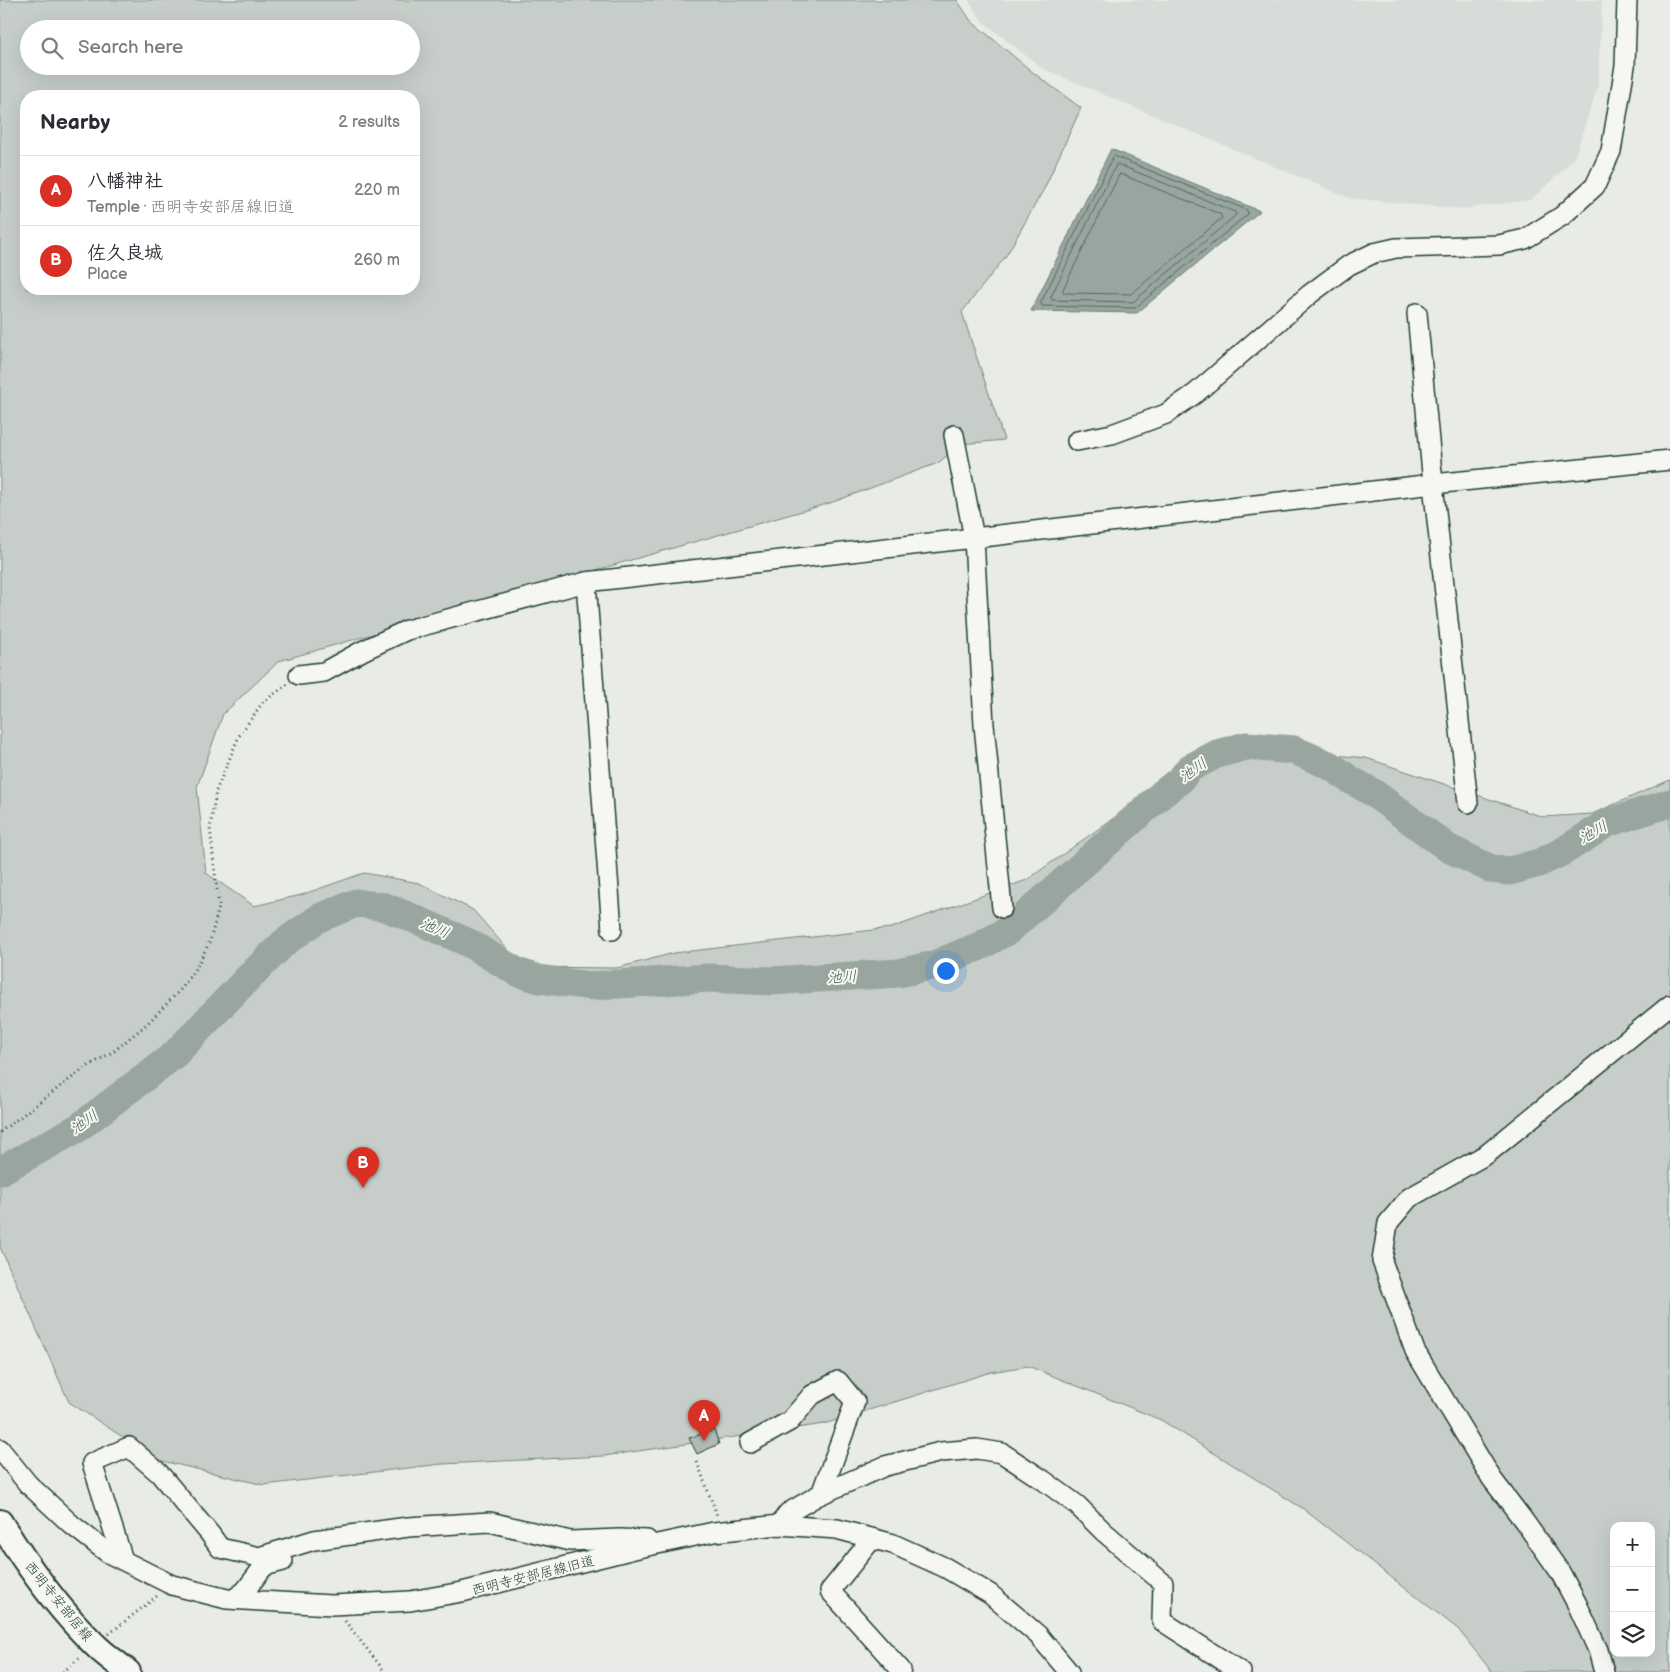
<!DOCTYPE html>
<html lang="en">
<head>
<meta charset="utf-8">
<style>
	body { margin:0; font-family:"Balsamiq Sans","Klee One",sans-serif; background:#f7f7f7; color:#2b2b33 }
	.controls { position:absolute; right:15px; bottom:15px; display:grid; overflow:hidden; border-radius:10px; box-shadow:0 5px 20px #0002 }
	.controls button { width:45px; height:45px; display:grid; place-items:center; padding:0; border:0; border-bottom:1px solid #e1e1e2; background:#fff; color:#2b2b33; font:25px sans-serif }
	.you { position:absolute; left:945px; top:970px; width:18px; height:18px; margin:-12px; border:4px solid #fff; border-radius:50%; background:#1a73e8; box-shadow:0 0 0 8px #1a73e833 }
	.badge { display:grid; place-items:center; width:32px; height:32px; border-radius:50%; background:#d93025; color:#fff; font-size:16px; font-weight:700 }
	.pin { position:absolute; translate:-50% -41px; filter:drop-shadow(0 1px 2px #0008) }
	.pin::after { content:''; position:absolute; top:26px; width:18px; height:15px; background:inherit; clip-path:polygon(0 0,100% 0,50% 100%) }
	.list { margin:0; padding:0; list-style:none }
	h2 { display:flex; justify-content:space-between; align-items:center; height:65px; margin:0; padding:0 20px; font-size:21px }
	h2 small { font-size:16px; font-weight:400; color:#7c7c81 }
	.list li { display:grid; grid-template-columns:32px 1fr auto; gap:15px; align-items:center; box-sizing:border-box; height:70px; padding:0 20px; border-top:1px solid #e1e1e2 }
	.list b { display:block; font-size:19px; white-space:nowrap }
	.list p { margin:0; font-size:16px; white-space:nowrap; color:#7c7c81 }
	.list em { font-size:16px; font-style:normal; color:#7c7c81 }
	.icon { flex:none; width:28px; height:28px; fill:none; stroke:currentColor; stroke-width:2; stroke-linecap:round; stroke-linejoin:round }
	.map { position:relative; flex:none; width:1670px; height:1672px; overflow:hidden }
	.search { position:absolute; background:#fff; box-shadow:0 5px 20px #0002; left:20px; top:20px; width:400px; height:55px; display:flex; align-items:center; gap:12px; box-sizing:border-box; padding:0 18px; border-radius:28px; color:#7c7c81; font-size:19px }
	.panel { position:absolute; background:#fff; box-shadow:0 5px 20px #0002; left:20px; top:90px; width:400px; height:205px; border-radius:20px }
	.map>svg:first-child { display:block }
</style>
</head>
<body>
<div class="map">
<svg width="1670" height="1672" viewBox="0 0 1670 1672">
	<rect width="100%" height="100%" fill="#e9ebe7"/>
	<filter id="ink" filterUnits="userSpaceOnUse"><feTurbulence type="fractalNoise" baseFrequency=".02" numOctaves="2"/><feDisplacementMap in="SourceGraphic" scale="10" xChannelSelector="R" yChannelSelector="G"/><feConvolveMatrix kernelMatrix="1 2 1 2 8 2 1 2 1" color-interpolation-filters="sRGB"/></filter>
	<g filter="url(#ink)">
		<polygon fill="#d8dcd8" points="968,0 1602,0 1598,86 1574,159 1531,200 1461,209 1349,198 1043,69 982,21"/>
		<path fill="#c7cec9" stroke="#73867e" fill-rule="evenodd" d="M0 0H957L971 21 1035 74 1081 108 1045 187 1006 256 962 312C975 355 991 397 1004 440L961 444 938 463 830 503 279 661 223 714 197 787 206 873 254 906 301 895 364 873 419 883 473 910 523 967 617 968 674 953 891 928 1027 880 1175 774 1253 747 1366 758 1543 817 1592 814 1670 780V1672H1492L1458 1629 1302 1508 1161 1420 1028 1366 991 1372 824 1424 604 1456 442 1464 264 1485 158 1460 69 1402 0 1247ZM29 29H411V66H29ZM26 96H414V289H26ZM1614 1526H1651V1653H1614Z"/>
		<polygon fill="#99a6a0" stroke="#687c75" points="1111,149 1260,211 1137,313 1031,311"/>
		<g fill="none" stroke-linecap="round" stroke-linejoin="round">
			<g stroke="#50675f" stroke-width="1">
				<polygon points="1114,156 1247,210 1248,214 1135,308 1042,306 1041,303"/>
				<polygon points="1117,164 1235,212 1236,215 1133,302 1052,300 1051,297"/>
				<polygon points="1120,174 1220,214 1222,218 1131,294 1064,293 1063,290"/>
			</g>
			<polyline stroke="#99a6a0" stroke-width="29" points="0,1171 78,1128 174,1055 246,980 285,942 319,918 356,903 385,907 417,920 469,943 517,972 539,979 590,986 709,978 771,981 899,973 934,965 980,946 1009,930 1162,794 1180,780 1190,768 1217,754 1246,746 1294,750 1331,766 1349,779 1372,792 1448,848 1491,869 1510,871 1539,863 1562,852 1607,823 1670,803"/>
		</g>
		<polygon fill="#b0bab5" stroke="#1f3d34" points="714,1430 719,1444 697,1454 689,1438"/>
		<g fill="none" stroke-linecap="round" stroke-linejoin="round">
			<g stroke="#1f3d34" stroke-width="22">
				<g id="minor">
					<polyline points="1417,313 1433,484 1468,803"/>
					<polyline points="954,435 974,538 984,725 1002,908"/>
					<polyline points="1077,441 1112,434 1166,414 1196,393 1310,294 1349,265 1374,253 1396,248 1499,245 1525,239 1562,216 1595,186 1611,151 1625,66 1627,0"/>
					<polyline points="586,582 612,930"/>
					<polyline points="299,675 324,672 362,651 407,630 586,582 974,538 1433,484 1670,460"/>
					<polyline points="750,1443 790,1421 812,1395 838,1381 855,1402 821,1494"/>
					<polyline points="0,1449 28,1484 72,1525 108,1553 172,1585 227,1599 332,1605 410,1601 462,1592 634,1549 714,1532 779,1525 837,1529 893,1544 946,1568 990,1594 1038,1635 1069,1672"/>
					<polyline points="779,1525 788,1513 817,1496 885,1466 941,1452 977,1449 1002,1453 1043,1480 1077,1505 1103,1531 1163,1583 1162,1621 1241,1672"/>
					<polyline points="872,1539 830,1591 901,1670"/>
					<polyline points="123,1560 92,1463 129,1447 159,1473 210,1534 220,1548 259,1557 314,1540 408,1527 490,1522 570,1541 619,1539 647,1540"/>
					<polyline points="234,1599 245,1591 264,1566 283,1561"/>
					<polyline points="1604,1672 1598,1650 1577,1604 1560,1572 1524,1521 1492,1479 1415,1351 1382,1261 1388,1223 1409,1198 1487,1154 1670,1005"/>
				</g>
			</g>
			<g stroke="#1f3d34" stroke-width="28">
				<path id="major" d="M0 1522C27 1566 58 1609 95 1645 105 1655 117 1663 128 1672"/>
			</g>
			<g stroke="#1f3d34" stroke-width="3" stroke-dasharray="1 4" stroke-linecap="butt">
				<polyline points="0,1132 85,1068 114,1051 147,1024 182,988 197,966 210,941 219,907 210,828 216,791 239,736 263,702 288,684"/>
				<polyline points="697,1462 717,1515"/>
				<polyline points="345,1621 385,1672"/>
				<polyline points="109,1634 157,1596"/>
				<polyline points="63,1672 81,1657"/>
			</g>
			<use href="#minor" stroke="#f6f6f2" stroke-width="19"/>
			<use href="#major" stroke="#f6f6f2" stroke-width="24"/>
		</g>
	</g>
	<g text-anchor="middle" stroke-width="4" stroke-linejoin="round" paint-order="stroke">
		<g font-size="14" fill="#1f3d34" stroke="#f6f6f2">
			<text transform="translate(533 1575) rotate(-14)" y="5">西明寺安部居線旧道</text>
			<text transform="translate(59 1601) rotate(51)" y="5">西明寺安部居線</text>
		</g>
		<g font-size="15" font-style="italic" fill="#445c54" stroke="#f6f6f2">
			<text transform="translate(1193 770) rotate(-35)" y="5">池川</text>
			<text transform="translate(1593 832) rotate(-29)" y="5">池川</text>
			<text transform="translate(435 928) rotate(23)" y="5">池川</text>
			<text transform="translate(842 977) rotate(-4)" y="5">池川</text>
			<text transform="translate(84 1122) rotate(-35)" y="5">池川</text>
		</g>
	</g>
</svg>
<div class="controls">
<button>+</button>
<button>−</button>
<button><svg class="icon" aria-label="layers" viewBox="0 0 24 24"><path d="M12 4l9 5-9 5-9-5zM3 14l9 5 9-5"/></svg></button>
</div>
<div class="you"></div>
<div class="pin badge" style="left:704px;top:1441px">A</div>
<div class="pin badge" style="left:363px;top:1188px">B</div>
<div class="search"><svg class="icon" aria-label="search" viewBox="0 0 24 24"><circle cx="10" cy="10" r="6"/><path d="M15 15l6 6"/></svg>Search here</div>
<section class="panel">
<h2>Nearby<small>2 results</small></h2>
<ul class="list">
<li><span class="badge">A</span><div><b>八幡神社</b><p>Temple · 西明寺安部居線旧道</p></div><em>220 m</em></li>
<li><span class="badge">B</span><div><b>佐久良城</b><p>Place</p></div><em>260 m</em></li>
</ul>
</section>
</div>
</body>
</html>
